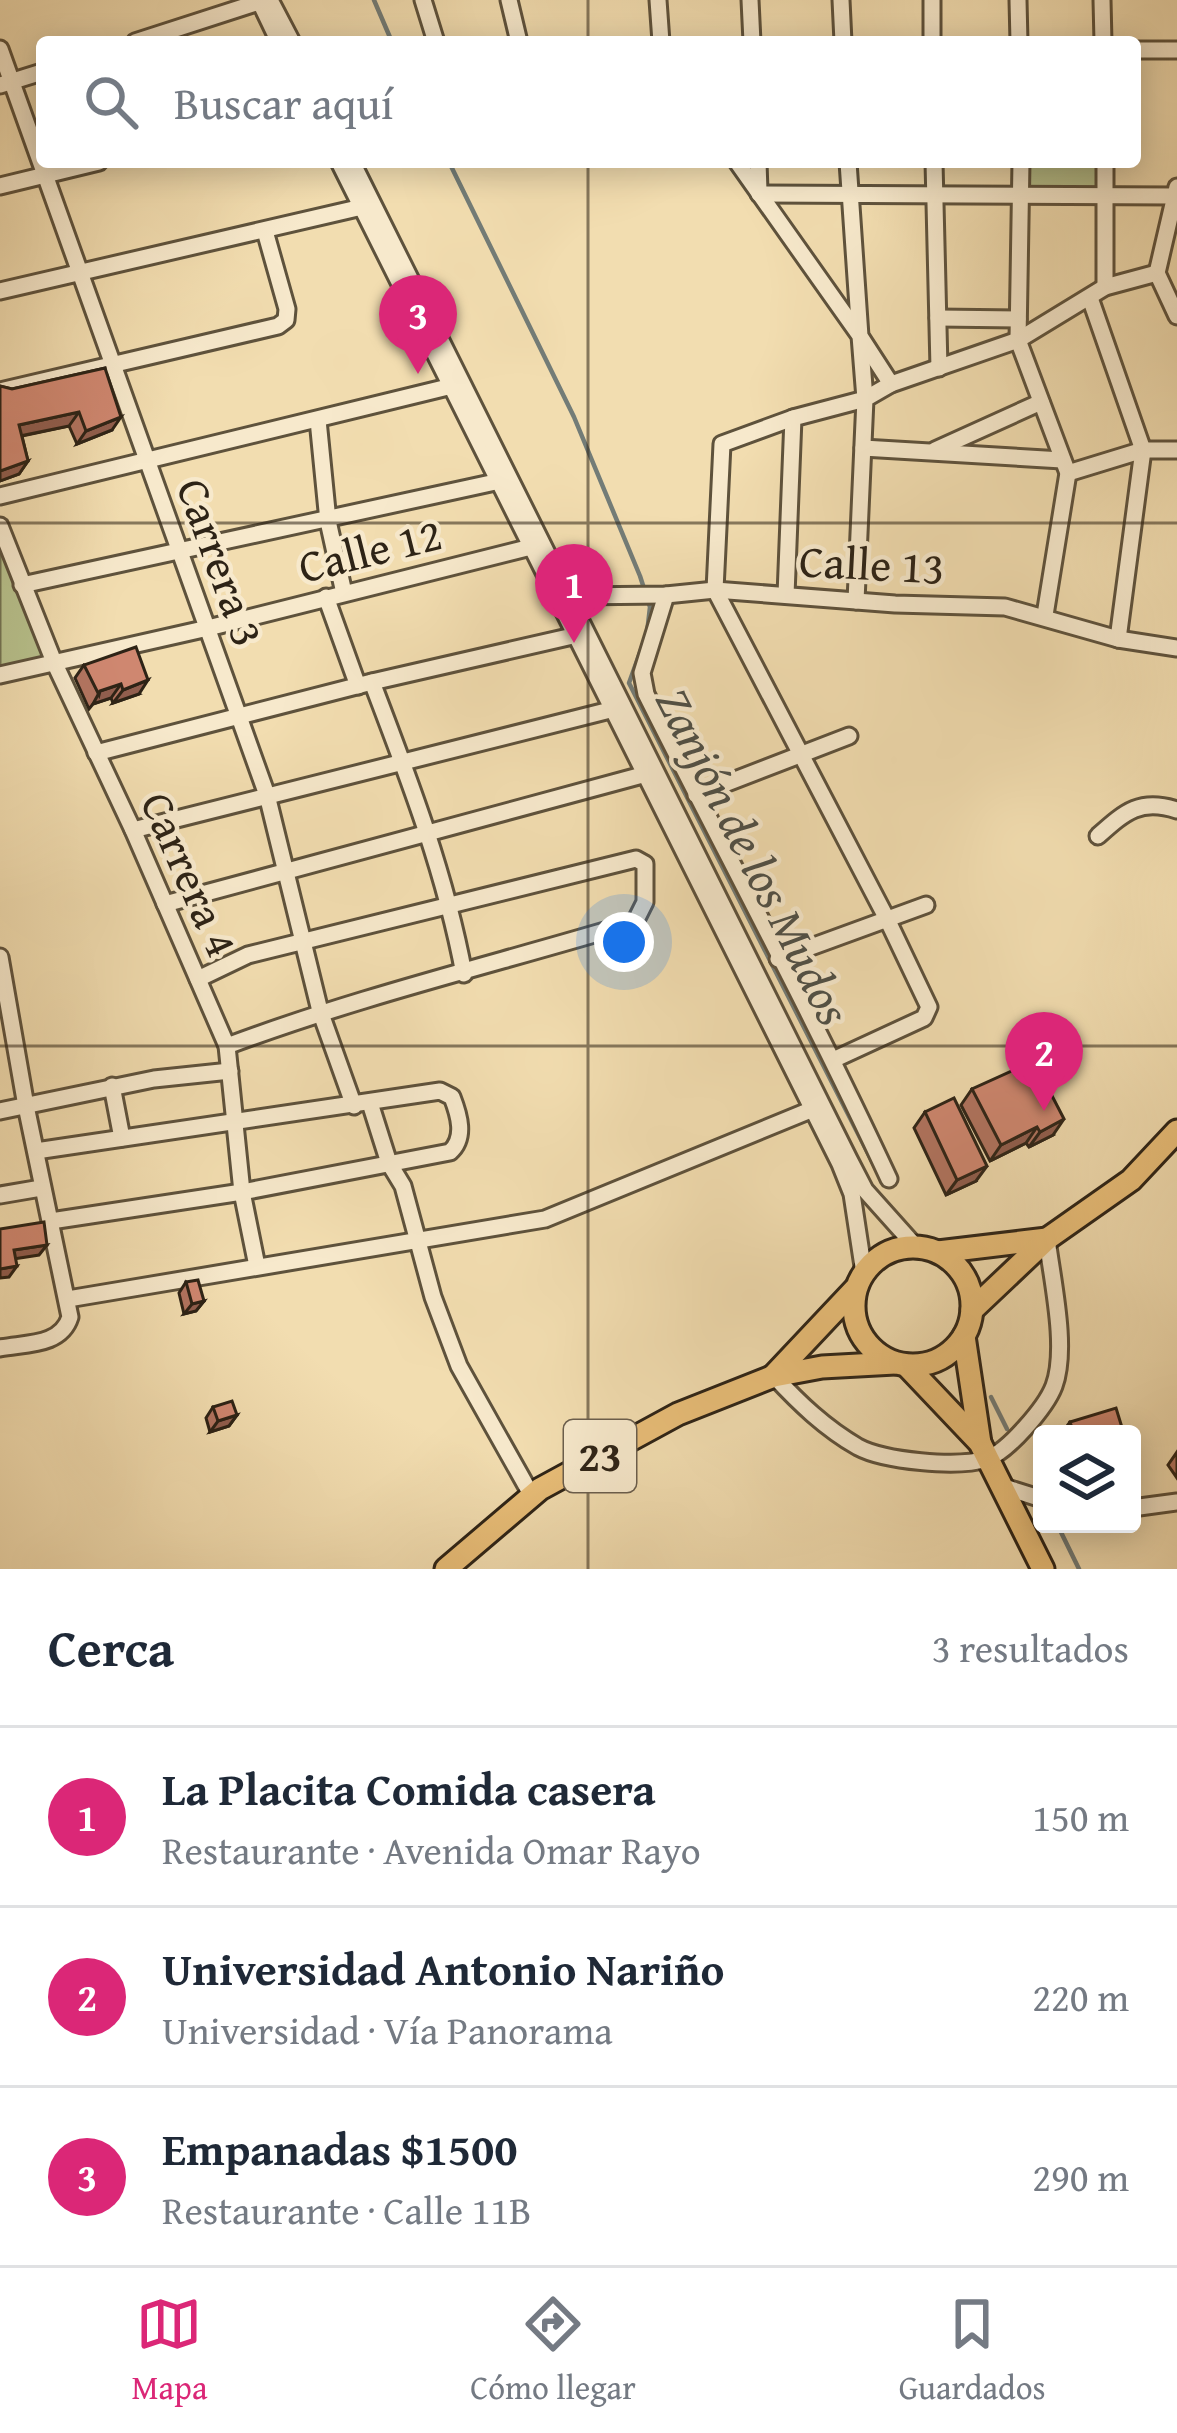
<!DOCTYPE html>
<html lang="es">
<head>
<meta charset="utf-8">
<style>
	body { margin:0; font-family:"Gentium Book Plus",serif; background:#f2f2f3; color:#1f2937 }
	.controls { position:absolute; right:36px; bottom:36px; display:grid; overflow:hidden; border-radius:12px; box-shadow:0 6px 30px #0003 }
	.controls button { width:108px; height:108px; display:grid; place-items:center; padding:0; border:0; border-bottom:3px solid #e0e1e3; background:#fff; color:#1f2937; font:60px sans-serif }
	.you { position:absolute; left:624px; top:942px; width:42px; height:42px; margin:-30px; border:9px solid #fff; border-radius:50%; background:#1a73e8; box-shadow:0 0 0 18px #1a73e833 }
	.badge { display:grid; place-items:center; width:78px; height:78px; border-radius:50%; background:#db2777; color:#fff; font-size:39px; font-weight:700 }
	.pin { position:absolute; translate:-50% -99px; filter:drop-shadow(0 3px 6px #0008) }
	.pin::after { content:''; position:absolute; top:63px; width:42px; height:36px; background:inherit; clip-path:polygon(0 0,100% 0,50% 100%) }
	.list { margin:0; padding:0; list-style:none }
	h2 { display:flex; justify-content:space-between; align-items:center; height:156px; margin:0; padding:0 48px; font-size:51px }
	h2 small { font-size:39px; font-weight:400; color:#747a83 }
	.list li { display:grid; grid-template-columns:78px 1fr auto; gap:36px; align-items:center; box-sizing:border-box; height:180px; padding:0 48px; border-top:3px solid #e0e1e3 }
	.list b { display:block; font-size:45px; white-space:nowrap }
	.list p { margin:0; font-size:39px; white-space:nowrap; color:#747a83 }
	.list em { font-size:39px; font-style:normal; color:#747a83 }
	.icon { flex:none; width:66px; height:66px; fill:none; stroke:currentColor; stroke-width:2; stroke-linecap:round; stroke-linejoin:round }
	.map { position:relative; flex:none; width:1177px; height:1569px; overflow:hidden }
	.search { position:absolute; background:#fff; box-shadow:0 6px 30px #0003; left:36px; right:36px; top:36px; height:132px; display:flex; align-items:center; gap:30px; box-sizing:border-box; padding:0 42px; border-radius:12px; color:#747a83; font-size:45px }
	.sheet { height:696px; background:#fff }
	nav { display:flex; justify-content:space-around; align-items:center; box-sizing:border-box; height:168px; border-top:3px solid #e0e1e3; background:#fff; font-size:33px; color:#747a83 }
	nav a { display:grid; justify-items:center; gap:6px }
	nav .on { color:#db2777 }
	.map>svg:first-child { display:block }
</style>
</head>
<body>
<div class="map">
<svg width="1177" height="1569" viewBox="0 0 1177 1569">
	<rect width="100%" height="100%" fill="#f2ddb0"/>
	<filter id="stains"><feTurbulence type="fractalNoise" baseFrequency=".00167" numOctaves="4"/><feColorMatrix values="0 0 0 0 .2 0 0 0 0 .09 0 0 0 0 .02 0 0 0 .5 -.17"/></filter>
	<radialGradient id="worn" r=".72"><stop offset=".6" stop-color="#630" stop-opacity="0"/><stop offset="1" stop-color="#630" stop-opacity=".3"/></radialGradient>
	<g fill="#b8c28d" stroke="#727252" stroke-width="3">
		<polygon points="1025,162 1097,162 1098,189 1026,190"/>
		<polygon points="0,526 54,662 0,675"/>
	</g>
	<g fill="none" stroke-linecap="round" stroke-linejoin="round">
		<g stroke="#737c77" stroke-width="4.5">
			<polyline points="374,0 392,42"/>
			<polyline points="449,162 574,417 640,576 650,607 647,633 629,683 881,1179"/>
			<polyline points="991,1397 1007,1429"/>
			<polyline points="1057,1524 1079,1569"/>
		</g>
		<g stroke="#5e523c" stroke-width="21">
			<g id="minor">
				<polyline points="259,0 279,42"/>
				<polyline points="270,0 292,42"/>
				<polyline points="423,0 436,42"/>
				<polyline points="509,0 519,42"/>
				<polyline points="658,0 661,42"/>
				<polyline points="750,0 752,42"/>
				<polyline points="841,0 843,42"/>
				<polyline points="1018,0 1019,42"/>
				<polyline points="1102,0 1103,42"/>
				<polyline points="135,42 265,0"/>
				<polyline points="932,42 932,0"/>
				<polyline points="0,49 267,795 320,1011 354,1106"/>
				<polyline points="1135,50 1177,50"/>
				<polyline points="0,85 42,72"/>
				<polyline points="339,162 840,1164 852,1194 864,1273"/>
				<polyline points="352,162 849,1159 865,1190 916,1247"/>
				<polyline points="737,162 860,336 865,399 793,418 786,595"/>
				<polyline points="758,162 759,191"/>
				<polyline points="848,162 860,336 891,384"/>
				<polyline points="934,162 939,368"/>
				<polyline points="1021,162 1018,340 1068,473 1045,615"/>
				<polyline points="0,186 99,162"/>
				<polyline points="1177,187 1157,273 1177,316"/>
				<polyline points="759,194 1174,196"/>
				<polyline points="1105,287 1105,162"/>
				<polyline points="0,291 362,207"/>
				<polyline points="1090,298 1143,450 1118,639"/>
				<polyline points="938,318 1018,319"/>
				<polyline points="0,391 278,326 286,320 287,309 265,231"/>
				<polyline points="793,418 722,444 715,590 887,919 929,1007 924,1018 833,1060"/>
				<polyline points="318,420 328,521 344,593"/>
				<polyline points="863,448 1062,460"/>
				<polyline points="935,450 1041,402"/>
				<polyline points="1068,473 1143,450 1177,450"/>
				<polyline points="0,496 452,386"/>
				<polyline points="0,526 54,662 133,830 227,1046 242,1192 257,1266"/>
				<polyline points="22,585 500,481"/>
				<path d="M666 595 642 673 646 694C727 856 813 1015 889 1179"/>
				<polyline points="326,597 358,686"/>
				<polyline points="564,601 572,596 666,595 715,590 895,604 1005,607 1118,639 1177,648"/>
				<polyline points="856,601 865,399 891,384 1018,340 1105,287 1157,273"/>
				<polyline points="0,675 208,628 539,545"/>
				<path d="M372 682C409 779 445 872 464 974"/>
				<polyline points="96,753 372,682 577,635"/>
				<polyline points="696,795 849,736"/>
				<polyline points="133,830 614,709"/>
				<path d="M1098 836C1125 812 1140 798 1177 810"/>
				<polyline points="165,904 646,774"/>
				<path d="M0 957 26 1106 70 1317C61 1346 26 1343 0 1348"/>
				<polyline points="778,959 926,905"/>
				<path d="M198 979 248 955 636 859 645 864V902L635 922C499 963 360 996 227 1046"/>
				<polyline points="112,1086 122,1138"/>
				<polyline points="370,1103 389,1163 403,1186 433,1297 459,1366 532,1496"/>
				<polyline points="0,1111 154,1079 230,1071"/>
				<path d="M36 1151 440 1091 452 1097C459 1115 466 1138 450 1152L242 1192 51 1221"/>
				<polyline points="0,1195 41,1188"/>
				<polyline points="68,1299 545,1219 813,1109"/>
				<path d="M774 1376C799 1403 825 1428 858 1447 884 1461 957 1468 986 1459 1007 1453 1046 1407 1054 1386 1068 1348 1052 1280 1047 1239"/>
				<polyline points="1001,1486 1042,1499"/>
				<polyline points="1132,1508 1177,1502"/>
			</g>
		</g>
		<g stroke="#2d2316" stroke-width="27">
			<g id="major">
				<circle cx="913" cy="1306" r="59"/>
				<polyline points="938,1252 1047,1239"/>
				<polyline points="972,1310 1047,1239 1131,1180 1177,1131"/>
				<polyline points="964,1336 980,1443"/>
				<polyline points="906,1365 980,1443 1043,1569"/>
				<polyline points="774,1375 855,1289"/>
				<polyline points="446,1569 540,1489 678,1414 774,1376 822,1367 895,1363"/>
			</g>
		</g>
		<use href="#minor" stroke="#f7e9cc" stroke-width="15"/>
		<use href="#major" stroke="#e9be78" stroke-width="21"/>
	</g>
	<g fill="#b27460" stroke="#2d2316" stroke-width="3">
		<polygon points="105,368 112,430 77,444 69,426 22,436 28,461 19,474 0,481 0,386 12,389"/>
		<polygon points="84,665 139,694 113,703 111,698 93,704 89,709 75,678"/>
		<polygon points="972,1089 1053,1135 1029,1147 1026,1143 990,1161 961,1105"/>
		<polygon points="925,1112 976,1181 946,1195 914,1128"/>
		<polygon points="186,1282 204,1301 196,1311 184,1314 179,1293"/>
		<polygon points="213,1407 237,1415 229,1426 210,1432 206,1418"/>
		<polygon points="1070,1422 1124,1434 1061,1434"/>
		<polygon points="1177,1452 1177,1478 1168,1465"/>
	</g>
	<g fill="#915e4e" stroke="#2d2316" stroke-width="3">
		<polygon points="79,412 69,426 10,438 19,425"/>
		<polygon points="121,417 112,430 77,444 86,431"/>
		<polygon points="28,461 19,474 0,481 0,471"/>
		<polygon points="148,680 139,694 113,703 123,690"/>
		<polygon points="121,684 111,698 93,704 100,691"/>
		<polygon points="1064,1119 1053,1135 1029,1147 1040,1132"/>
		<polygon points="1037,1127 1026,1143 990,1161 1001,1145"/>
		<polygon points="987,1166 976,1181 946,1195 957,1180"/>
		<polygon points="47,1245 39,1255 7,1260 14,1250"/>
		<polygon points="17,1266 9,1277 0,1278 0,1269"/>
		<polygon points="204,1301 196,1311 184,1314 192,1304"/>
		<polygon points="237,1415 229,1426 210,1432 218,1421"/>
	</g>
	<g fill="#cf8770" stroke="#2d2316" stroke-width="3">
		<polygon points="105,368 121,417 86,431 79,412 19,425 28,461 0,471 0,386 12,389"/>
		<polygon points="136,647 148,680 123,690 121,684 100,691 99,695 84,665"/>
		<polygon points="1034,1061 1064,1119 1040,1132 1037,1127 1001,1145 972,1089"/>
		<polygon points="954,1098 987,1166 957,1180 925,1112"/>
		<polygon points="44,1222 47,1245 14,1250 17,1266 0,1269 0,1229"/>
		<polygon points="198,1280 204,1301 192,1304 186,1282"/>
		<polygon points="232,1401 237,1415 218,1421 213,1407"/>
		<polygon points="1116,1408 1124,1434 1074,1434 1070,1422"/>
	</g>
	<path fill="none" stroke="#2d2316" stroke-width="3" stroke-opacity="0.55" d="M588 0V42M588 162V1569M0 523H1177M0 1046H1177"/>
	<g text-anchor="middle" stroke-width="9" stroke-linejoin="round" paint-order="stroke">
		<rect fill="#f7e9cc" stroke="#6a5e4d" stroke-width="3" x="564" y="1420" width="72" height="72" rx="9"/>
		<g font-size="42" font-weight="bold" fill="#2d2316">
			<text x="600" y="1471">23</text>
		</g>
		<g font-size="45" fill="#2d2316" stroke="#f7e9cc">
			<text transform="translate(370 550) rotate(-14)" y="16">Calle 12</text>
			<text transform="translate(221 562) rotate(70)" y="16">Carrera 3</text>
			<text transform="translate(872 564) rotate(3)" y="16">Calle 13</text>
			<text transform="translate(190 874) rotate(66)" y="16">Carrera 4</text>
		</g>
		<g font-size="48" font-style="italic" fill="#505047" stroke="#f7e9cc">
			<text transform="translate(754 856) rotate(63)" y="17">Zanjón de los Mudos</text>
		</g>
	</g>
	<rect width="100%" height="100%" filter="url(#stains)"/>
	<rect width="100%" height="100%" fill="url(#worn)"/>
</svg>
<div class="controls">
<button><svg class="icon" aria-label="layers" viewBox="0 0 24 24"><path d="M12 4l9 5-9 5-9-5zM3 14l9 5 9-5"/></svg></button>
</div>
<div class="you"></div>
<div class="pin badge" style="left:574px;top:643px">1</div>
<div class="pin badge" style="left:1044px;top:1111px">2</div>
<div class="pin badge" style="left:418px;top:374px">3</div>
<div class="search"><svg class="icon" aria-label="search" viewBox="0 0 24 24"><circle cx="10" cy="10" r="6"/><path d="M15 15l6 6"/></svg>Buscar aquí</div>
</div>
<section class="sheet">
<h2>Cerca<small>3 resultados</small></h2>
<ul class="list">
<li><span class="badge">1</span><div><b>La Placita Comida casera</b><p>Restaurante · Avenida Omar Rayo</p></div><em>150 m</em></li>
<li><span class="badge">2</span><div><b>Universidad Antonio Nariño</b><p>Universidad · Vía Panorama</p></div><em>220 m</em></li>
<li><span class="badge">3</span><div><b>Empanadas $1500</b><p>Restaurante · Calle 11B</p></div><em>290 m</em></li>
</ul>
</section>
<nav>
<a class="on"><svg class="icon" aria-label="map" viewBox="0 0 24 24"><path d="M3 6l6-2 6 2 6-2v14l-6 2-6-2-6 2zM9 4v14M15 6v14"/></svg>Mapa</a>
<a><svg class="icon" aria-label="directions" viewBox="0 0 24 24"><path d="M12 3l9 9-9 9-9-9zM9 14v-3h6M13 9l2 2-2 2"/></svg>Cómo llegar</a>
<a><svg class="icon" aria-label="saved" viewBox="0 0 24 24"><path d="M7 4h10v16l-5-4-5 4z"/></svg>Guardados</a>
</nav>
</body>
</html>
